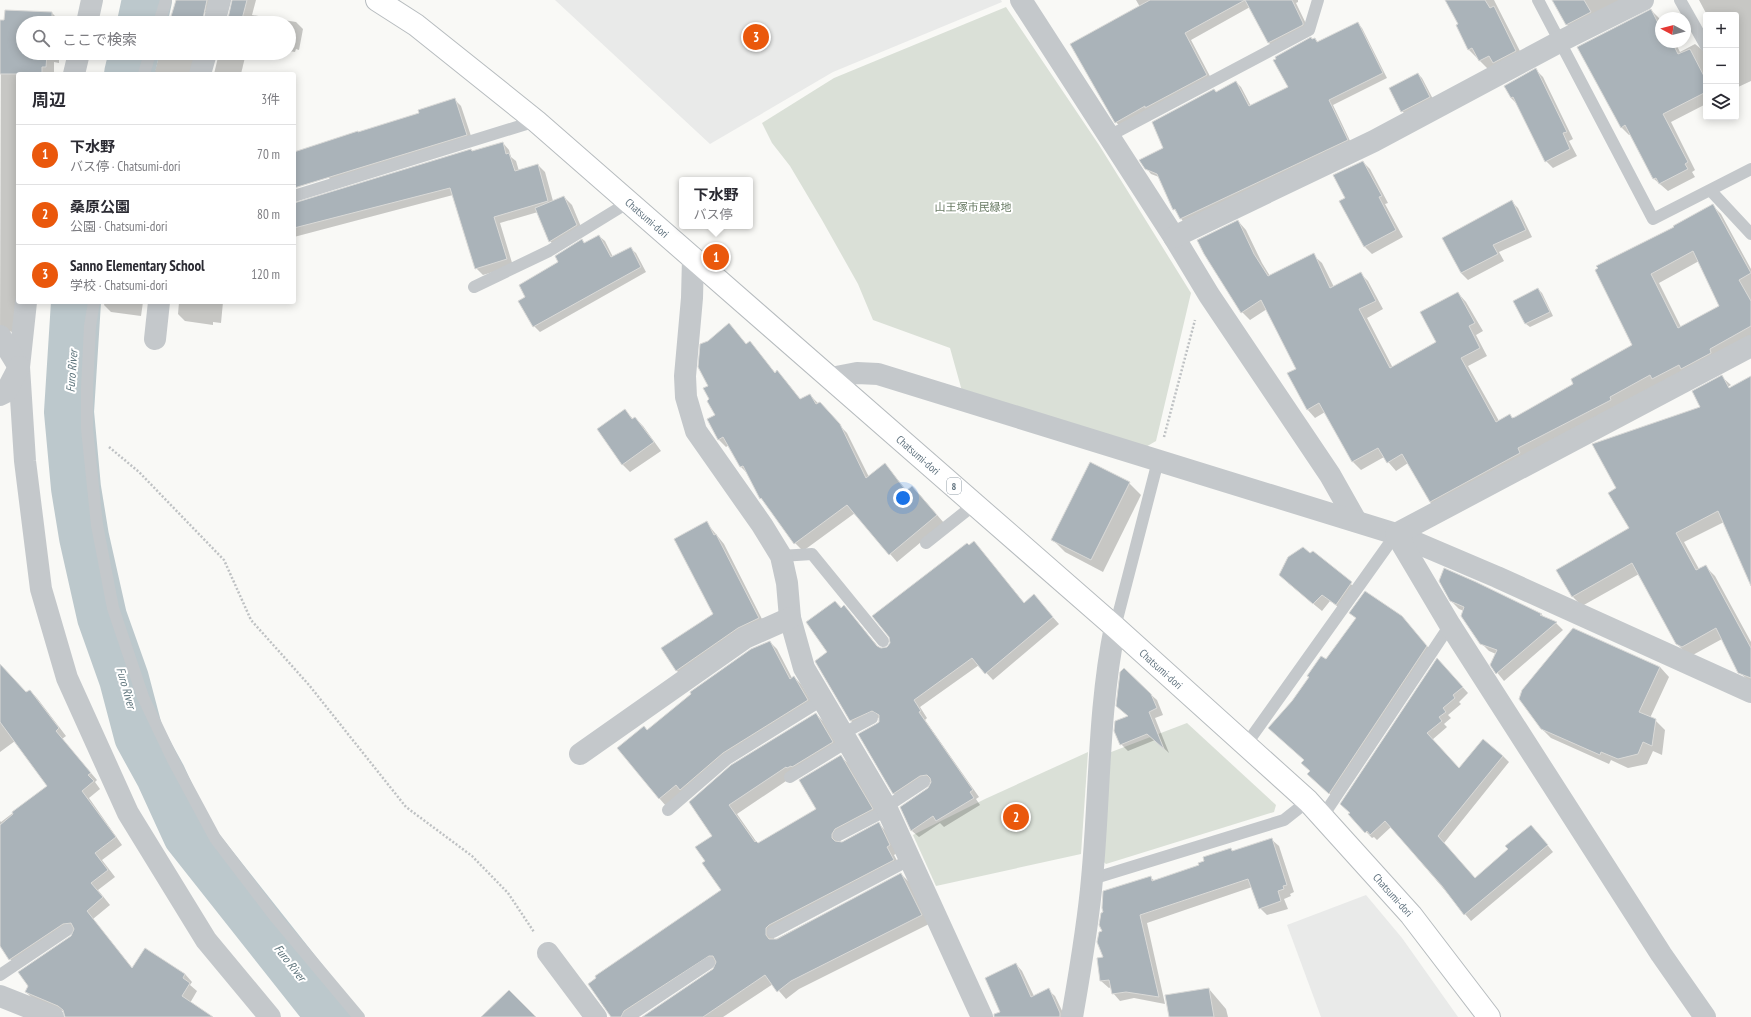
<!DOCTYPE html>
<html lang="ja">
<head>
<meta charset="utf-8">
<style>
	body { margin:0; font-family:"PT Sans Narrow","Noto Sans JP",sans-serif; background:#f7f7f7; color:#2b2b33 }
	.controls { position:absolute; right:12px; top:12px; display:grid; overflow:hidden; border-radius:4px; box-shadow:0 2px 10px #0003 }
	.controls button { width:36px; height:36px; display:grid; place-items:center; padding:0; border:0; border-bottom:1px solid #e1e1e2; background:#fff; color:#2b2b33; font:20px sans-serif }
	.compass { position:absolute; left:1655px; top:12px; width:36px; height:36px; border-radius:50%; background:#fff; box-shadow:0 2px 10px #0003; rotate:277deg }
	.you { position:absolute; left:903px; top:498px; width:14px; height:14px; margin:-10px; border:3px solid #fff; border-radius:50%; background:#1a73e8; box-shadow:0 0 0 6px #1a73e833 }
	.badge { display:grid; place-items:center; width:26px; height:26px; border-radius:50%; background:#ea580c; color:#fff; font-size:13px; font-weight:700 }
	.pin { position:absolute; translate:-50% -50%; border:2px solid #fff; box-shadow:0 1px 4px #0006 }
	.popup { position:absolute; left:679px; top:177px; width:74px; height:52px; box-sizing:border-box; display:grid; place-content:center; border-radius:4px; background:#fff; filter:drop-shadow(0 1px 3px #0005); font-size:13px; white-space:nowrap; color:#7c7c81 }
	.popup b { font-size:15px; color:#2b2b33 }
	.popup::after { content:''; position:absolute; left:50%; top:100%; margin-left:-8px; border:8px solid transparent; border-top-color:#fff }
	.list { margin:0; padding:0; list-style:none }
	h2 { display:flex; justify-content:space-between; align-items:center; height:52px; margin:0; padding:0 16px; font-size:17px }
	h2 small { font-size:13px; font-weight:400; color:#7c7c81 }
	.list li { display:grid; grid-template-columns:26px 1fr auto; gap:12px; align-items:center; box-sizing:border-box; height:60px; padding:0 16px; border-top:1px solid #e1e1e2 }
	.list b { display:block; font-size:15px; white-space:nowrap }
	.list p { margin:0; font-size:13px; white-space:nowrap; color:#7c7c81 }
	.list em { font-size:13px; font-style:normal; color:#7c7c81 }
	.icon { flex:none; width:22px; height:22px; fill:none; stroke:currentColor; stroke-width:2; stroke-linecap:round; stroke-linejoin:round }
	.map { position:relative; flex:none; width:1751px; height:1017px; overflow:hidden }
	.search { position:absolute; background:#fff; box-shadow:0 2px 10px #0003; left:16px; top:16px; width:280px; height:44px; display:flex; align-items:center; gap:10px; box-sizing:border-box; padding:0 14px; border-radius:22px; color:#7c7c81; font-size:15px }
	.panel { position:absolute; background:#fff; box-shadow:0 2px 10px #0003; left:16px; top:72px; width:280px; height:232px; border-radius:4px }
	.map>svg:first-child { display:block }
</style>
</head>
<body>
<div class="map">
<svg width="1751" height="1017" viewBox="0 0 1751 1017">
	<rect width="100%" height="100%" fill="#f9f9f6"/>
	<g fill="#e9eae9">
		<polygon points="555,0 1001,0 1002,2 833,72 710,144"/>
		<polygon points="1366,895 1402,938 1458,1017 1321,1017 1287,925"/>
	</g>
	<g fill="#dae0d7">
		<polygon points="1006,7 1099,145 1191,293 1156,441 1144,448 962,391 950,348 873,320 858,284 822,220 790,166 772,143 762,123 834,78"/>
		<polygon points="1187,723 1276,805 1274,812 1106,864 1100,859 1106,754"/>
		<polygon points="1088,752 1081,854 936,886 913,835 985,799"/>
	</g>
	<g fill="#0003" fill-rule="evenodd">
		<polygon points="206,0 217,0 211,18 205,12"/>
		<polygon points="233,0 256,0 252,15 296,22 303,29 299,50 296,49 295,52 289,51 289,23 228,23"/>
		<polygon points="1136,0 1298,0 1298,2 1296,3 1309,30 1275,49 1269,43 1250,7 1191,40 1213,82 1122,129 1116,122 1140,7"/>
		<polygon points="1446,0 1494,0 1524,59 1488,69 1469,50 1457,26 1460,24"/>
		<polygon points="1553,0 1641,0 1575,32 1566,24"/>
		<polygon points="1699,0 1751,0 1751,81 1736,88 1736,15 1707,15"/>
		<polygon points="1651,10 1661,20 1661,42 1675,42 1680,52 1695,44 1706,53 1706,104 1671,122 1695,170 1692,172 1695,177 1668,191 1654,179 1631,134 1629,135 1621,127"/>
		<polygon points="52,13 60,21 60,23 23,23 23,53 59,53 59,63 54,62 54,74 18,74 18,302 15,333 9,331 0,335 1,21"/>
		<polygon points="170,18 202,19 206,23 168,23"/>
		<polygon points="1357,23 1362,28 1387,78 1333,105 1352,145 1185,224 1174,209 1159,177 1151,174 1146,168 1214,90 1217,93 1236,82 1241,87 1251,106 1289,87 1312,40 1315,39 1319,43"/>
		<polygon points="160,53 203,53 197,74 154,74"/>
		<polygon points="219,53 246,53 241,74 214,74"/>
		<polygon points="1536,70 1543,77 1573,139 1569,141 1577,156 1553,168 1546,161 1516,103 1511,98 1505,86"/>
		<polygon points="1418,74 1422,78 1434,101 1406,115 1402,111"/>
		<polygon points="454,99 461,106 473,142 335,184 328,177 420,114"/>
		<polygon points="503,143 509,150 511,157 516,161 519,171 538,165 545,172 553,201 564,197 572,205 584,234 558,250 550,241 538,212 500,223 513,266 483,275 476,268 453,195 294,237 294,204"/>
		<polygon points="1363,162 1370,169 1388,203 1385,204 1403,237 1372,254 1365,247 1340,202 1346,199"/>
		<polygon points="1511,201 1518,208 1532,237 1499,252 1504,261 1468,280 1461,273"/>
		<path d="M1713 206 1721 214 1751 269V339L1438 510 1430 502 1408 463 1396 471 1384 457 1361 470 1353 462 1325 412 1315 418 1307 409 1297 369 1267 309 1250 320 1242 312 1238 221 1246 230 1262 263 1270 276 1313 255 1322 263 1334 287 1360 273 1368 281 1383 309 1367 318 1393 368 1437 343 1458 293 1466 302 1483 331 1476 335 1487 356 1468 366 1499 421 1510 415 1513 419 1575 384 1634 346 1596 270ZM1699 261 1720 306 1681 327 1659 283Z"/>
		<polygon points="599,236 605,241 613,257 630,248 636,253 646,272 540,332 534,326 527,297 582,241 585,244"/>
		<polygon points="1538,289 1542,293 1553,316 1530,327 1526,324"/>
		<polygon points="105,302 143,302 141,316 111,312 104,305"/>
		<polygon points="179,302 223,302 221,323 213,322 213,325 185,321 178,314"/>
		<polygon points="729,324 747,345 750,343 757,350 775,373 777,372 785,380 801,400 810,395 847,433 869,477 885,464 907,491 920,495 944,523 897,562 855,513 803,551 795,543 767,504 761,498 747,473 741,467 729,445 726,447 718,439 716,416 711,400 708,342"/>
		<polygon points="1722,377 1731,385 1721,391 1751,459 1751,584 1724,522 1684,542 1699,569 1705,566 1715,576 1751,642 1751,681 1749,681 1739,672 1722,639 1691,656 1687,654 1677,644 1639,574 1582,606 1573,597 1557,570 1630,529 1618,488 1701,408"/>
		<polygon points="625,410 633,419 635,418 643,426 661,451 630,472 622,464"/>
		<polygon points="1129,483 1141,495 1103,572 1065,552 1053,540"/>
		<polygon points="706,522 724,544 766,627 685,679 677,671 663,649 715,614"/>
		<polygon points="974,542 1025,604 1034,596 1059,624 993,680 979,665 920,707 927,718 925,720 979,797 976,799 980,805 944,827 940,823 919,837 912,831 933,782 928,782 900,800 893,793 880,717 858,728 851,721 828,653 835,602 842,608 844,607 851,614 880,649 888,648 969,546"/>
		<polygon points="1313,552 1359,591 1344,611 1330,601 1322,611 1288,583"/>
		<polygon points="1476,583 1542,615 1546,619 1556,623 1563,630 1504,681 1491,665 1496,654 1489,651 1481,643 1464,611 1459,609 1451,601"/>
		<polygon points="1350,613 1408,624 1433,653 1335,799 1315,780 1305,760 1326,661 1357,619"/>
		<polygon points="770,642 777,649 792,678 794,677 801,684 815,707 666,806 659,798 647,731"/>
		<polygon points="1443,665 1468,693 1459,702 1461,704 1448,715 1451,718 1444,724 1447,727 1432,740 1459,769 1503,756 1509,762 1444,843 1475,879 1537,832 1553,852 1471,921 1391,827 1377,840 1374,837 1372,838 1349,814"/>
		<polygon points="0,666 26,694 30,691 37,698 66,736 62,739 97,780 95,782 100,789 89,798 122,845 102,860 115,877 98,890 110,905 93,919 133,969 157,956 185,974 192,982 190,985 197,991 190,1003 211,1017 66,1017 65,1012 34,1000 26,992 72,937 75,931 70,931 18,966 10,959 0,928 0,821 1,822 48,786 15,741 0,752"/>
		<polygon points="1660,667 1669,677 1650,718 1655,720 1665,730 1662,755 1653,751 1647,764 1628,768 1611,760 1609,764 1551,738 1541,728"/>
		<polygon points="1149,693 1157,700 1163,715 1155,718 1169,753 1155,740 1128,751 1121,744 1129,717"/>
		<polygon points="816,714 824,722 840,750 795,775 737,814 758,844 818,809 840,756 849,764 880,817 843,837 839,843 842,843 879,824 887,832 897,853 894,855 901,868 774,937 774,940 901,874 909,882 929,924 799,989 786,999 773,984 723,1017 643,1017 714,970 717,964 713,965 636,1017 612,1017 723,890 706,861 713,836 690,802"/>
		<polygon points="1271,839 1279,846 1294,892 1290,894 1291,896 1284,899 1288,909 1267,915 1260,908 1252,887 1147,923 1165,1004 1134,998 1120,1001 1113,993 1111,987 1109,988 1101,981 1104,958 1103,931 1150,877 1155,881 1200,866 1231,849 1233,851"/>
		<polygon points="1016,964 1022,971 1034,996 1048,990 1055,996 1065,1017 995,1017 1001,1012"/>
		<polygon points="1209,989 1226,1009 1228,1017 1170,1017"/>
	</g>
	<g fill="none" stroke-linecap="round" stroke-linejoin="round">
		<g stroke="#bcc8cc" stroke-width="50">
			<polyline points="142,23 147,0"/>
			<polyline points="129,74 134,53"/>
			<polyline points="76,302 69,412 76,488 84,537 102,617 124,679 139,736 161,776 188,835 332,1017"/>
		</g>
	</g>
	<g fill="#aab3b9" stroke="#dadad8" fill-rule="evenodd">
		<polygon points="176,0 207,0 202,23 169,23"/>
		<polygon points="232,0 247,0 241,23 227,23"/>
		<polygon points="1150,0 1245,0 1185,33 1207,75 1145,108 1145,106 1115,123 1070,44"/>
		<polygon points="1245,0 1292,0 1303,23 1303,25 1268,43"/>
		<polygon points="1445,0 1485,0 1490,8 1494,6 1516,51 1493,63 1489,56 1479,61 1472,48 1468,50 1456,25 1458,24"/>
		<polygon points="1552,0 1584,0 1591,12 1566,25"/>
		<polygon points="1651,9 1661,29 1661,42 1672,42 1678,54 1690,49 1706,80 1706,92 1663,114 1688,162 1685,164 1688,169 1659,184 1656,178 1653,179 1625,125 1621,128 1577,47"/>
		<polygon points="5,10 52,12 52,23 23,23 23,53 50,53 50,55 47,55 46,67 42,67 42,74 0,74 0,20 4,20"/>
		<polygon points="1358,22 1383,73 1329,100 1348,140 1180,219 1175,209 1173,210 1157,174 1145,169 1139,160 1163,148 1152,122 1214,89 1216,92 1236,81 1249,106 1288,87 1273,60 1276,59 1275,57 1311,37 1312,39 1315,38 1317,42"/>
		<polygon points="1536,68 1567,132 1563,133 1570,149 1545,162 1513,97 1511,98 1504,86"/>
		<polygon points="1418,73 1430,97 1401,112 1389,88"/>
		<polygon points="455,98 467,135 294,188 294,152 358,131 358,132 419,113 418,110"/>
		<polygon points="503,142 506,154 509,153 515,171 538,164 548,201 494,217 507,259 475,269 450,188 294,228 294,203 471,149 472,151"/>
		<polygon points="1363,161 1382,196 1379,197 1396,230 1364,247 1339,201 1345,198 1333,175"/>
		<polygon points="564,196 577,225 549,242 535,208"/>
		<polygon points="1512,200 1526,230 1493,245 1498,254 1461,273 1442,238"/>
		<path d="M1713 204 1751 273 1739 280 1751 301V326L1710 349 1711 353 1681 369 1679 365 1652 379 1650 375 1610 397 1611 400 1518 448 1520 453 1430 502 1402 454 1387 463 1378 448 1352 462 1319 403 1307 410 1287 373 1296 369 1261 300 1241 313 1204 254 1197 240 1238 220 1254 254 1268 276 1314 253 1330 288 1361 272 1376 301 1359 309 1390 368 1436 342 1420 312 1458 292 1475 323 1469 326 1480 348 1461 358 1496 422 1510 414 1512 418 1515 417 1573 384 1571 379 1632 345 1595 270 1598 268 1596 266 1674 227 1673 226ZM1693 251 1719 306 1678 328 1651 274Z"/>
		<polygon points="599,235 611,257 631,247 641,267 533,327 518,301 525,297 519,285 558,262 555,256 582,239 584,243"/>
		<polygon points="1538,288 1550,312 1525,324 1513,301"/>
		<polygon points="729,323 746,344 750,341 775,373 777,370 800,399 810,394 816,404 820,402 840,424 866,478 885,463 906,491 912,486 937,515 889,555 847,505 794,544 761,498 760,499 743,466 740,467 723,437 718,440 707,419 715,415 707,401 709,399 703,388 708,386 698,367 700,344 708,341"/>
		<polygon points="1722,375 1729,388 1751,376 1751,586 1718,511 1676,533 1696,570 1706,565 1751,648 1751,678 1738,673 1716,628 1682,647 1676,644 1632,563 1572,597 1556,570 1629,528 1608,493 1616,488 1592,444 1700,407 1692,391"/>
		<polygon points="625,409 632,419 635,417 654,442 622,465 597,429"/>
		<polygon points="1090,462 1130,482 1091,560 1051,540"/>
		<polygon points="707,521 714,535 716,534 759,618 738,628 676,671 661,648 713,614 674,539"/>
		<polygon points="974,541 1024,603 1034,594 1053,617 985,674 972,658 914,700 921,711 919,712 973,790 970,792 974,798 936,821 933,816 911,831 900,807 928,788 931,782 930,778 927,775 920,776 893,794 858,734 876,724 879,722 879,715 872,711 850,721 816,663 815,661 827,652 806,622 835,601 841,608 844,605 877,646 881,648 887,647 890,643 889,637 872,616 967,543 969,545"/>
		<polygon points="1303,547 1310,553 1313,551 1352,582 1336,605 1322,595 1313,604 1279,575 1288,557"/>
		<polygon points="1444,568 1476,582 1542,614 1540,615 1557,622 1496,674 1490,665 1497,650 1480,644 1461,616 1464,607 1450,601 1439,581"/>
		<polygon points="1365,591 1402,616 1427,646 1329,794 1307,774 1310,771 1301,763 1304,760 1268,728 1292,701 1309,677 1307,676 1321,656 1326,659 1356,618 1349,613"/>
		<polygon points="1573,628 1660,667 1639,712 1656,719 1652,746 1643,742 1638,754 1618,759 1601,752 1600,755 1541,729 1519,699 1522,690"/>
		<polygon points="770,641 790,679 794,676 808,700 723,753 680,790 676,785 659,799 617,748 644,726 647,730 691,694 690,692 751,649"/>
		<polygon points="1437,658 1463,687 1453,695 1455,698 1443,708 1446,712 1439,717 1442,721 1427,733 1459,768 1483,739 1503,756 1438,836 1475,878 1508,849 1505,846 1531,825 1548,845 1464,915 1442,886 1385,821 1370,835 1367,831 1365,833 1348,814 1350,813 1340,804"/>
		<polygon points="0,664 26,692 30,690 59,728 56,731 91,773 88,775 94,781 82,791 116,837 95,853 108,870 91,883 103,897 87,911 132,968 145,948 185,974 183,978 190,983 182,996 213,1017 65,1017 63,1010 58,1006 25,992 28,986 18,972 71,936 74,929 71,923 63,924 9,960 0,946 0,825 13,814 12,812 47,786 0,722"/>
		<polygon points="1124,668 1151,694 1157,708 1149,712 1164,749 1147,734 1120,745 1114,731 1115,721 1128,716 1116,706 1120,672"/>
		<polygon points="816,713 833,742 792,767 791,766 787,768 786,767 729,805 755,842 756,841 758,843 816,809 799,780 841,755 873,809 835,829 832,834 832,838 835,841 842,842 879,822 890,845 887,847 894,860 769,925 766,928 766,935 769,939 777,939 901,873 922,915 791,981 777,992 765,975 703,1017 642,1017 713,969 716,962 713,956 709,956 624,1011 621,1017 611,1017 588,984 596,978 595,976 721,890 702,863 705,861 695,847 712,836 689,802 731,765"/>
		<polygon points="1272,838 1287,885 1283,886 1284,889 1278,891 1281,901 1259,909 1248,879 1140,915 1159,997 1126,992 1112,994 1109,980 1100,981 1097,958 1103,957 1097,942 1099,932 1102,931 1099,925 1101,913 1103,912 1102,908 1103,891 1151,876 1152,881 1199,865 1198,863 1204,861 1203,857 1231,848 1232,851"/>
		<polygon points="1016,963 1031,997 1049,988 1060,1013 1060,1017 994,1017 994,1014 1000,1012 985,978"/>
		<polygon points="1209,988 1214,1017 1169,1017 1165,995"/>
		<polygon points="509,990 536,1017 481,1017"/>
	</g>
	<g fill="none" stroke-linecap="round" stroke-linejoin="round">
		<g stroke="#b7bcbf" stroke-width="24">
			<polyline id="primary" points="377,0 416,25 536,121 1115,627 1308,801 1411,915 1489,1017"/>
		</g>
		<g stroke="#bec1c3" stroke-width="2.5" stroke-dasharray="2 2" stroke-linecap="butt">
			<polyline points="1164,437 1195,320"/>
			<polyline points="109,447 139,472 224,560 251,620 309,685 406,807 472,856 508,893 534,932"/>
		</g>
		<g stroke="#c4c8cb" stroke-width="12">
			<polyline points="1538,0 1653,219 1751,169"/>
			<polyline points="1680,0 1706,46"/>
			<polyline points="159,23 166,0"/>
			<polyline points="144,74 150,53"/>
			<polyline points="1109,136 1309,30 1318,0"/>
			<polyline points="1711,191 1751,234"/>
			<polyline points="294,196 536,121"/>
			<polyline points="474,287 549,251 629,202"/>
			<polyline points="94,302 90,326 87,388 87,429 97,525 113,608 143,697 173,760 215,838 276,918 359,1017"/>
			<polyline points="926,543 975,504"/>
			<polyline points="781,556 812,554 883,641"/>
			<polyline points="1115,627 1158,461"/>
			<polyline points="842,734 872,718"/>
			<polyline points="1245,746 1396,534"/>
			<polyline points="790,777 847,742"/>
			<polyline points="886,807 924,782"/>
			<polyline points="668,810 727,759 822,700"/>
			<polyline points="1323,816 1450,625"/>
			<polyline points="839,835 887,810"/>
			<polyline points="1092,879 1284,820 1308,801"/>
			<polyline points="773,932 911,859"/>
			<polyline points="0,975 67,930"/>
			<polyline points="628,1017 709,963"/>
		</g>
		<g stroke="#c4c8cb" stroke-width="22">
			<polyline points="1021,0 1174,237 1209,295 1330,475 1356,521"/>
			<polyline points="87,23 92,0"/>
			<polyline points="214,23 220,0"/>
			<polyline points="74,74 79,53"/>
			<polyline points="200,74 206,53"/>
			<polyline points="1174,237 1374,141 1561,41 1643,0"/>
			<polyline points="693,258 692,298 685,376 686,397 696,431 762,525 781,556 787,583 790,618 804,668 886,807 982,1017"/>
			<polyline points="26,302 19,367 25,461 41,589 67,678 128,813 206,940 270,1017"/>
			<polyline points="0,336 19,367"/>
			<polyline points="155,339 159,302"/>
			<polyline points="831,378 857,373 878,374 1396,534 1497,577 1751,692"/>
			<polyline points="0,395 6,392 19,367"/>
			<polyline points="580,754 745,638 790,618"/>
			<polyline points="548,953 596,1017"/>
			<polyline points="0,996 53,1017"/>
			<path d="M1072 1017C1080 971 1088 926 1092 879 1100 795 1098 710 1115 627"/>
			<polyline points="1705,1017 1661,954 1450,625 1396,534 1751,346"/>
		</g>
		<use href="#primary" stroke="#fff" stroke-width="22"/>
	</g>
	<g text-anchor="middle" stroke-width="4" stroke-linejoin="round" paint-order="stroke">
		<rect fill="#fff" stroke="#929ea7" stroke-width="1" x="947" y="478" width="14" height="16" rx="3"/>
		<g font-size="10" font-weight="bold" fill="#637581">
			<text x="954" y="490">8</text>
		</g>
		<g font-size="11" fill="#677962" stroke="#fff">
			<text x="973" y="211">山王塚市民緑地</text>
		</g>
		<g font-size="11" fill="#637581" stroke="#fff">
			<text transform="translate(647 218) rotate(41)" y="4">Chatsumi-dori</text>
			<text transform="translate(918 455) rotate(41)" y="4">Chatsumi-dori</text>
			<text transform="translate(1161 669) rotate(42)" y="4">Chatsumi-dori</text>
			<text transform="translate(1393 895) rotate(48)" y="4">Chatsumi-dori</text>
		</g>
		<g font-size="12" font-style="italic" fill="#5e747c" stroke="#fff">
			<text transform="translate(72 371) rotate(-86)" y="4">Furo River</text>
			<text transform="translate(126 688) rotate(74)" y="4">Furo River</text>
			<text transform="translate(290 963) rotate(52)" y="4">Furo River</text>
		</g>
	</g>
</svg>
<div class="controls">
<button>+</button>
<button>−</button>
<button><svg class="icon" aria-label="layers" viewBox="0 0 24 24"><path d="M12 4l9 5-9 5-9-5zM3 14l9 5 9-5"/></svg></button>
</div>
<svg class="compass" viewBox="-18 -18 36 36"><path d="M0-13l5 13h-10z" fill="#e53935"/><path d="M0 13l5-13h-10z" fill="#7c7c81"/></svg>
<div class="you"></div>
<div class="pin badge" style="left:716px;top:257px">1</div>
<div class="popup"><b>下水野</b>バス停</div>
<div class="pin badge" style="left:1016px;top:817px">2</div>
<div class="pin badge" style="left:756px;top:37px">3</div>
<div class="search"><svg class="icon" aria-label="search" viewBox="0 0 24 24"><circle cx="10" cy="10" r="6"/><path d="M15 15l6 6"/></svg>ここで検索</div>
<section class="panel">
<h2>周辺<small>3件</small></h2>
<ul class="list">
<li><span class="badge">1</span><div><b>下水野</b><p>バス停 · Chatsumi-dori</p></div><em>70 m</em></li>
<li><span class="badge">2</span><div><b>桑原公園</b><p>公園 · Chatsumi-dori</p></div><em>80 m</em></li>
<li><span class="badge">3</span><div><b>Sanno Elementary School</b><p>学校 · Chatsumi-dori</p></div><em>120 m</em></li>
</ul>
</section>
</div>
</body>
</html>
